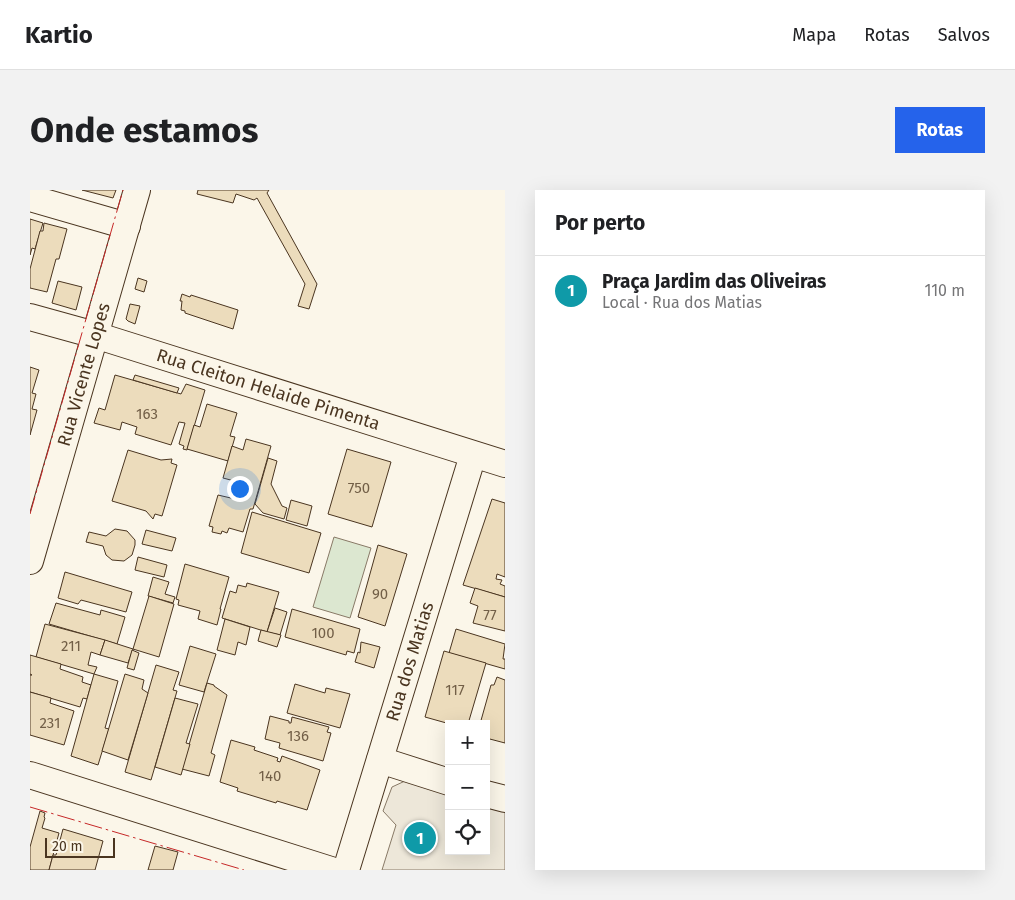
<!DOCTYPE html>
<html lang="pt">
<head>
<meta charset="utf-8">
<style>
	body { margin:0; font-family:"Fira Sans",sans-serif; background:#f2f2f2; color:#202124 }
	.controls { position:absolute; right:15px; bottom:15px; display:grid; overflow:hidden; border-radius:0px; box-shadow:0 5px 20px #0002 }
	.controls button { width:45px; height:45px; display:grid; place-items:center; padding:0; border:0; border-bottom:1px solid #e0e0e0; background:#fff; color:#202124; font:25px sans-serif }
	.scale { position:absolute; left:15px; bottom:12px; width:70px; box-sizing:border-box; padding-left:5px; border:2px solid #4a3520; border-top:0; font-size:14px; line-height:18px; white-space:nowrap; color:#4a3520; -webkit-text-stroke:4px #fbf6e9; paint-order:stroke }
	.you { position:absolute; left:209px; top:298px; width:18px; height:18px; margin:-12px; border:4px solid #fff; border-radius:50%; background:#1a73e8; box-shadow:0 0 0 8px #1a73e833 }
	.badge { display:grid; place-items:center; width:32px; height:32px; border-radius:50%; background:#2563eb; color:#fff; font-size:16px; font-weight:700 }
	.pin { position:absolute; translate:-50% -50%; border:2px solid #fff; box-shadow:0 1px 5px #0006 }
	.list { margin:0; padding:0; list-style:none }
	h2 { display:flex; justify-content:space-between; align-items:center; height:65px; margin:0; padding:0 20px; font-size:21px }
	h2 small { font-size:16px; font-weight:400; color:#757577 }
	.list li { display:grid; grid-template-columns:32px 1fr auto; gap:15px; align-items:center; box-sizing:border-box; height:70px; padding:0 20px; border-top:1px solid #e0e0e0 }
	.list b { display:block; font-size:19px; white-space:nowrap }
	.list p { margin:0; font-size:16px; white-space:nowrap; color:#757577 }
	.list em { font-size:16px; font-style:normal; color:#757577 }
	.icon { flex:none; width:28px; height:28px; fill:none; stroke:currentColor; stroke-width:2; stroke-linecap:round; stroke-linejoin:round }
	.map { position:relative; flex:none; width:475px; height:680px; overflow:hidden; border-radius:0px }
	header { display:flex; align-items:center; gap:30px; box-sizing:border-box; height:70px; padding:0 25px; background:#fff; border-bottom:1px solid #e0e0e0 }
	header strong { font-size:24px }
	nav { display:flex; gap:28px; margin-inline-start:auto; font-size:18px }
	.intro { display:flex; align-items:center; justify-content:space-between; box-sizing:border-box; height:120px; padding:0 30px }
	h1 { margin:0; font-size:35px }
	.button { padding:12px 22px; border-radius:0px; background:#2563eb; color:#fff; font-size:18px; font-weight:700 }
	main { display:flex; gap:30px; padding:0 30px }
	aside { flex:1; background:#fff; border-radius:0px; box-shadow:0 5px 20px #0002 }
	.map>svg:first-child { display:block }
</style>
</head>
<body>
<header>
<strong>Kartio</strong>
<nav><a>Mapa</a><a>Rotas</a><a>Salvos</a></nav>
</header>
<div class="intro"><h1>Onde estamos</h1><a class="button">Rotas</a></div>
<main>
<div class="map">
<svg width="475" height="680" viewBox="0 0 475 680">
	<rect width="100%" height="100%" fill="#fbf6e9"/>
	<polygon fill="#dce7d0" stroke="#887966" points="304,347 341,358 320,428 283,417"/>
	<polygon fill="#ede7d9" stroke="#887966" points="375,591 419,604 419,661 456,661 456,616 475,621 475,680 352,680 366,635 353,621 362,597"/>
	<g fill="#ecdcbc" stroke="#4a3520">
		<polygon points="52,0 86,0 83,8"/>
		<polygon points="168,0 239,0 237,3 287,94 279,119 268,116 275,94 227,8 224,10 206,4 203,13 167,4"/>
		<polygon points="0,29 13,33 5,59 2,58 0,65"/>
		<polygon points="14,33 37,39 29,69 26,69 17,102 0,98 0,79 10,41 13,41"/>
		<polygon points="108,88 117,91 114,102 105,99"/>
		<polygon points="28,91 52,97 46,120 22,113"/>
		<polygon points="152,104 160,107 161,105 208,120 203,139 155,123 155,121 151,120 152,111 150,111"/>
		<polygon points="100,114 110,116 105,134 98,131 96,129"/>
		<polygon points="0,177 9,180 2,203 6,204 2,219 7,220 0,245"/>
		<polygon points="85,185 151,204 156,194 175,200 157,260 153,259 154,256 149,254 155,233 149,232 141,255 105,244 107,237 92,232 90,240 64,233 69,218 75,220"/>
		<polygon points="105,185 149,198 147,203 103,190"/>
		<polygon points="177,214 207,223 200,246 205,247 198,271 157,259 164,235 170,237"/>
		<polygon points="216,249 241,256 223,319 220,319 213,342 199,338 197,343 192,341 191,344 182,342 183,337 179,336 188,305 205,309 207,301 210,302 212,293 193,288 202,256 213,260"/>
		<polygon points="317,259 361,272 342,337 298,324"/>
		<polygon points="98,260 131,270 142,269 141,273 147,275 132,326 125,324 123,329 116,321 82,311"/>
		<polygon points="238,268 247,271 241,294 252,316 257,318 254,329 233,323 225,314"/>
		<polygon points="462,309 475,313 475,387 467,384 466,389 472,390 470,394 475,396 475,407 433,395"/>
		<polygon points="261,310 282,316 277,336 256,330"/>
		<polygon points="222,322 291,343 279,383 211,363"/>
		<polygon points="85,339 97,341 105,350 105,355 102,365 94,371 82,370 76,365 73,356 56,352 59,342 76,346"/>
		<polygon points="116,340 146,348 142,361 112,354"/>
		<polygon points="348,355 377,364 355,436 328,427"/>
		<polygon points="108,367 137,375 134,387 105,380"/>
		<polygon points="155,374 199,387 190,419 191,419 187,435 168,429 170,421 148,415 149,410 146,409"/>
		<polygon points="35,382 102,402 96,422 51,410 48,414 28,408"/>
		<polygon points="123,387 139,392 135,404 145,407 143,413 118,406"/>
		<polygon points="217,393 249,402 237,442 192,428 200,401 206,403 208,395 216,397"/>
		<polygon points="445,398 475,407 475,441 443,433 448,416 440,413"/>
		<polygon points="119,406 144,414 129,467 103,459"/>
		<polygon points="26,413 70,425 71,420 95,427 87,454 19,434"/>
		<polygon points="245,418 257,422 250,445 237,442"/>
		<polygon points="262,419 330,439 324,463 317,461 316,465 255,447"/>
		<polygon points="195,429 220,437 216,455 208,452 205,465 187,460"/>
		<polygon points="15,434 75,450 70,465 61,462 58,475 67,477 64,484 6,467"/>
		<polygon points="426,439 475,454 473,469 475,469 475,479 419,463"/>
		<polygon points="231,440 251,445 247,457 228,451"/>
		<polygon points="75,450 103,459 98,473 70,465"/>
		<polygon points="331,452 350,457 344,478 325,472 328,462 330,463"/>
		<polygon points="160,456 186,464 174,502 149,495"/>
		<polygon points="102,460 109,463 104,480 97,478"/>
		<polygon points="414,461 456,473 438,534 420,534 395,527"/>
		<polygon points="0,465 31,474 30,479 53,487 52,492 61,495 57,509 53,508 50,517 0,502 0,485 2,485 0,484"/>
		<polygon points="126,475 149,482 143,500 147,501 121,590 95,582"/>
		<polygon points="64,484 88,491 75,538 79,539 68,575 41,566"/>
		<polygon points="95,484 114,490 112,499 118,503 98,570 72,561"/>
		<polygon points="467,487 475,490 475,553 456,548 456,534 450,534 461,495 464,495"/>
		<polygon points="177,493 184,495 184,496 197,505 181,563 185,565 179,586 152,579"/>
		<polygon points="265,494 295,503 296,498 320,504 310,538 257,523"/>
		<polygon points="0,502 21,508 20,513 44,521 34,555 0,545"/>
		<polygon points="145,508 168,514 156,553 160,554 151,585 125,577"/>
		<polygon points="240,526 259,531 259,533 261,533 262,527 299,537 297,542 301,543 293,571 249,558 250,553 235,549"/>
		<polygon points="201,550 225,557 224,560 248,568 247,571 250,572 252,566 290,580 277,620 247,611 246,613 207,601 208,598 190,592"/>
		<polygon points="10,621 15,623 14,627 15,628 12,638 29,643 19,680 0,680 0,657"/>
		<polygon points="33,639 73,651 65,680 19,680 23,665 26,665"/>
		<polygon points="125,656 148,662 143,680 118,680"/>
	</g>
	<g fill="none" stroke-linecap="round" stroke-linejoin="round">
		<g stroke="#4a3520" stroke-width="28">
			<g id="minor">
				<polyline points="0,8 97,36"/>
				<path id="s1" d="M0 127 65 145 475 274"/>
				<path id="s2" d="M0 371 107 0"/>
				<polyline points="350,570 419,592"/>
				<polyline points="0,585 301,680"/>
				<polyline points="456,604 475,609"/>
				<path id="s3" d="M316 680 443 265"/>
			</g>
		</g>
		<use href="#minor" stroke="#fbf6e9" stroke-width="26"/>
		<g stroke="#c62828" stroke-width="1" stroke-dasharray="18 4 2.5 4" stroke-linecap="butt">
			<polyline points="0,324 93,0"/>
			<polyline points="0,617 214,680"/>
		</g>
	</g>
	<g text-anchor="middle" stroke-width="4" stroke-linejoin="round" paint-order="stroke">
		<g font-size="15" fill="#725f47">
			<text x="117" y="229">163</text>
			<text x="329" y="303">750</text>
			<text x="350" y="409">90</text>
			<text x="460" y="430">77</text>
			<text x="293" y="448">100</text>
			<text x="41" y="461">211</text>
			<text x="425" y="505">117</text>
			<text x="20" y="538">231</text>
			<text x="268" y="551">136</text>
			<text x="240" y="591">140</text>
		</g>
		<g font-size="18" fill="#4a3520" stroke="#fbf6e9">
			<text dy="6" stroke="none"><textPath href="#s2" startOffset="194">Rua Vicente Lopes</textPath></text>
			<text dy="6" stroke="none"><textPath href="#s1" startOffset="249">Rua Cleiton Helaide Pimenta</textPath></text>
			<text dy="6" stroke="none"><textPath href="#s3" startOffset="218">Rua dos Matias</textPath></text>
		</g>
	</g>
</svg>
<div class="controls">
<button>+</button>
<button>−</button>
<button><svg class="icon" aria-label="locate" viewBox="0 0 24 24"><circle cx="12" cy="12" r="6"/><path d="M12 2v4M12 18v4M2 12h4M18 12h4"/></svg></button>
</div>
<div class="scale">20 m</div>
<div class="you"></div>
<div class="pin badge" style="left:390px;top:648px;background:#0f9aa8">1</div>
</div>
<aside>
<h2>Por perto<small></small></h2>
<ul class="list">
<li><span class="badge" style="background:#0f9aa8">1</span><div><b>Praça Jardim das Oliveiras</b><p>Local · Rua dos Matias</p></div><em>110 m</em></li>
</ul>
</aside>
</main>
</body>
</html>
